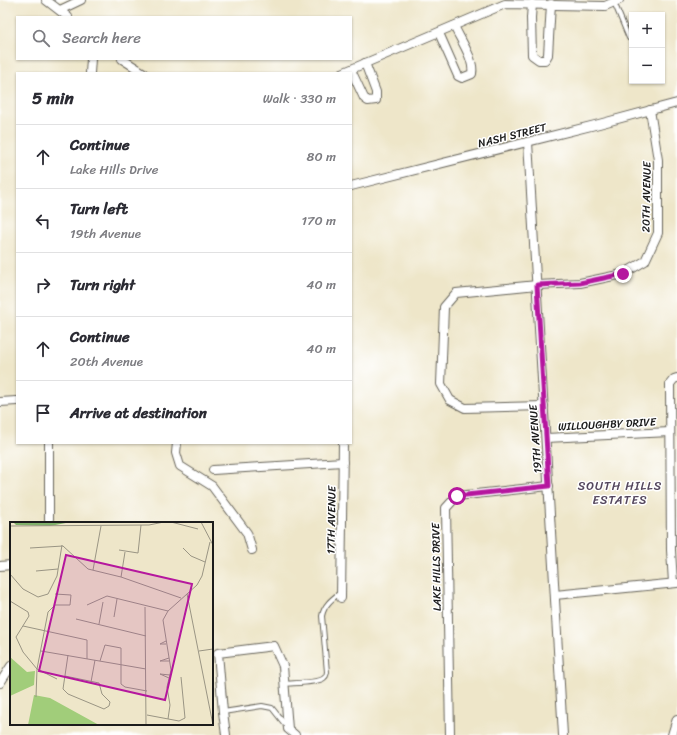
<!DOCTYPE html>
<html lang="en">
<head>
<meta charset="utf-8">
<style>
	body { margin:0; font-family:Sriracha,sans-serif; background:#f7f7f7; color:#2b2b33 }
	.controls { position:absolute; right:12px; top:12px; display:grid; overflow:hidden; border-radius:0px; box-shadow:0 1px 3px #0004 }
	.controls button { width:36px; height:36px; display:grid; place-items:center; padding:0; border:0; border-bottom:1px solid #e1e1e2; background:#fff; color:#2b2b33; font:20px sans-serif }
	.stop { position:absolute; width:12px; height:12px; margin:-9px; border:3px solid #b5179e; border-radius:50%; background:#fff }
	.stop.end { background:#b5179e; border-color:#fff; box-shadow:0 1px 4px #0008 }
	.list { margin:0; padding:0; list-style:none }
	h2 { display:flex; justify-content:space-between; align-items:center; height:52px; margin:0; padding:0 16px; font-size:17px }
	h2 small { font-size:13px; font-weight:400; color:#7c7c81 }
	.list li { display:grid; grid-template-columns:26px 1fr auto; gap:12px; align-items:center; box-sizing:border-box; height:64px; padding:0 16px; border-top:1px solid #e1e1e2 }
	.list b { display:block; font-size:15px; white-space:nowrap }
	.list p { margin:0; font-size:13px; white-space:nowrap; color:#7c7c81 }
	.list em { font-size:13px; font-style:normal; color:#7c7c81 }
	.icon { flex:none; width:22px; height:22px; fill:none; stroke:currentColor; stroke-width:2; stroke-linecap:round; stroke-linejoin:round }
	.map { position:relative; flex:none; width:677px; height:735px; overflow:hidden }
	.search { position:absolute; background:#fff; box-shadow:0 1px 3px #0004; left:16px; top:16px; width:336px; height:44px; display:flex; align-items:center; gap:10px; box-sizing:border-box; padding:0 14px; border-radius:0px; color:#7c7c81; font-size:15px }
	.panel { position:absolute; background:#fff; box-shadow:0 1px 3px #0004; left:16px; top:72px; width:336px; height:372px; border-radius:0px }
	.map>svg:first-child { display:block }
</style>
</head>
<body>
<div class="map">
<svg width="677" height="735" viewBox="0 0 677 735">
	<rect width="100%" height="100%" fill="#fff"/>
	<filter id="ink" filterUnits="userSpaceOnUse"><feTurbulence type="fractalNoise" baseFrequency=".025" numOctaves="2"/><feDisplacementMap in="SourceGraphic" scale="8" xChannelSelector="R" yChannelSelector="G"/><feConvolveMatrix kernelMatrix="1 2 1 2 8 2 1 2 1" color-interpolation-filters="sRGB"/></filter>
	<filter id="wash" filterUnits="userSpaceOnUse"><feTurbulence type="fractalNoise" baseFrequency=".012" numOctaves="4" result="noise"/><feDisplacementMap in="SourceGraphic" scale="16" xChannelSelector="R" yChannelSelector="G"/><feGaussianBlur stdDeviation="0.9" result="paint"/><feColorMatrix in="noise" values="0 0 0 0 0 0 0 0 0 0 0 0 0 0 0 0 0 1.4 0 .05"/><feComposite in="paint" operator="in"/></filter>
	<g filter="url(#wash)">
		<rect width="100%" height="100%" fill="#eee6c9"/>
	</g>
	<g filter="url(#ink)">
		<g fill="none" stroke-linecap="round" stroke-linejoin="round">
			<g stroke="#666359" stroke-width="6">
				<g id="lane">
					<polyline points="614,2 629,38"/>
					<path d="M285 684C293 683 319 683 324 678 327 676 326 675 327 672L322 616C324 605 332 599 341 592"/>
					<polyline points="223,712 262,706 272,708 287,727"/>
				</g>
			</g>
			<g stroke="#666359" stroke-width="10">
				<g id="street">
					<polyline points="46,0 68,17"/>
					<polyline points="532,4 531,18 532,55 539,60 545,60 548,55 551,4"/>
					<polyline points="60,10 81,0"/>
					<path d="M439 33 458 76 462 78 472 74C475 60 460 39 454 26"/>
					<polyline points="122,59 144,73"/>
					<polyline points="351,70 364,98 368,101 376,100 376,92 365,63"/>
					<polyline points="90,73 91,59"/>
					<polyline points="342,73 505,4 605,6 619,0"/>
					<polyline points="528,142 563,735"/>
					<polyline points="351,186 599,124 677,103"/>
					<polyline points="0,402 17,401"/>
					<polyline points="544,406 465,408 450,400 441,384 444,307 456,293 537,285 580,283 623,274 645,261 658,233 658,160 650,110"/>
					<polyline points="546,438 670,432"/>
					<polyline points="177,443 176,453 180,466 212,486 247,533 252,550"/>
					<polyline points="213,470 343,462"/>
					<polyline points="49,523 49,443"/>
					<polyline points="0,566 11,565"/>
					<polyline points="673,583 671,550 670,384 674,379 677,378"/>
					<polyline points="555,595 677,583"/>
					<polyline points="341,598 343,443"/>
					<polyline points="0,683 11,666"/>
					<polyline points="226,735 223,712 218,653 274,646 283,666 288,729 295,735"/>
					<polyline points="450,735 446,508 457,496 549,486"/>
					<polyline points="672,735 677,719"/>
				</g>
			</g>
			<use href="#lane" stroke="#fff" stroke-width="4"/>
			<use href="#street" stroke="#fff" stroke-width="8"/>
		</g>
	</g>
	<g fill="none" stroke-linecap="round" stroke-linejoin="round" filter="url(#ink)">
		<polyline stroke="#b5179e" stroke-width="5" points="457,496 549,486 537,285 580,283 623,274"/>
	</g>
	<g text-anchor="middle" stroke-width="3" stroke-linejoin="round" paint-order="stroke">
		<g font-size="11" fill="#1c1c1c" stroke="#fff">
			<text transform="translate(512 135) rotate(-14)" y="4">NASH STREET</text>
			<text transform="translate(646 197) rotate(-89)" y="4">20TH AVENUE</text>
			<text transform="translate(607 424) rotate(-3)" y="4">WILLOUGHBY DRIVE</text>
			<text transform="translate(535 439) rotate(-94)" y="4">19TH AVENUE</text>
			<text transform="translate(331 520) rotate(-89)" y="4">17TH AVENUE</text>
			<text transform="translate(436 567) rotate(-91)" y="4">LAKE HILLS DRIVE</text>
		</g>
		<g font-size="12" letter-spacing="1" fill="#55485e" stroke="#fff">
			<text x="620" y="490">SOUTH HILLS<tspan x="620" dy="14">ESTATES</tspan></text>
		</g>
	</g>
	<g transform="translate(10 522)">
		<rect width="203" height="203" fill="#eee6c9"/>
		<path d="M0 135 17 150 25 149 24 163 0 174ZM24 173 40 176 89 203H18Z" fill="#a1cd7a"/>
		<path d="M3 0H61L40 4 6 3Z" fill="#80b06a"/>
		<path fill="none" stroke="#9a9584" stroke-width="1" d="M161 0 188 7M191 0 203 23M0 4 139 3 154 0M20 26 53 24 78 47 111 55 171 76M173 26 181 34 195 40M109 28 128 31 131 3M83 48 91 4M26 49 48 47M0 52 13 67 28 75 38 72 47 54 52 23M111 55 115 30M177 72 203 203M0 79 18 90 19 94 6 115 13 130 27 147 47 157M77 83 97 74 158 89M135 85 136 203M104 95 107 77M66 97 136 114M89 102 93 80M13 104 77 118V137M156 119 150 122H156M31 129 136 147M189 129 203 127M159 136 150 139H159M90 139 95 123 111 126V162L115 165 137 169M55 154 89 161 92 172 100 180 99 184 94 187 58 172 53 167 58 133M159 156 150 152 160 153M81 160 85 138M26 175 27 147 38 90 45 83H60L61 73 45 72M137 193 169 199 175 196 171 155M158 197 160 183 157 165 161 148 153 98 158 89 187 63 192 54 200 20"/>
		<path fill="#b5179e" fill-opacity="0.15" stroke="#b5179e" stroke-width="2" d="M56 33 182 62 155 178 29 149Z"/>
		<rect width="203" height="203" fill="none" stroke="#1c1c1c" stroke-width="2"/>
	</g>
</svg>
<div class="controls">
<button>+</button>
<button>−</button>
</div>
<div class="stop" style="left:457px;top:496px"></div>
<div class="stop end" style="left:623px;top:274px"></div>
<div class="search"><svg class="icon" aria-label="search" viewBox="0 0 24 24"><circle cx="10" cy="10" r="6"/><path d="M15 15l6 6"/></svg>Search here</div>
<section class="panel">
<h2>5 min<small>Walk · 330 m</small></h2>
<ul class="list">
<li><svg class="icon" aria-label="ahead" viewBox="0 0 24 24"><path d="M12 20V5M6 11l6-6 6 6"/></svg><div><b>Continue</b><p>Lake Hills Drive</p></div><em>80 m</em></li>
<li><svg class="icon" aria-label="left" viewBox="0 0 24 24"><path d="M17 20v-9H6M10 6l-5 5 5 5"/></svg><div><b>Turn left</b><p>19th Avenue</p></div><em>170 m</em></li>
<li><svg class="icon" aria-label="right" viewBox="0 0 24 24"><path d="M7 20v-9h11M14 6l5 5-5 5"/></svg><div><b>Turn right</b></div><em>40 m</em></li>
<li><svg class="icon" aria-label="ahead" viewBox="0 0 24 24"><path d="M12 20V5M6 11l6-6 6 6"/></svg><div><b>Continue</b><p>20th Avenue</p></div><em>40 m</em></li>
<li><svg class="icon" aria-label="arrive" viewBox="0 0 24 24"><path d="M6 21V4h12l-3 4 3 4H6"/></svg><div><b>Arrive at destination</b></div></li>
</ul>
</section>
</div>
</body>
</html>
